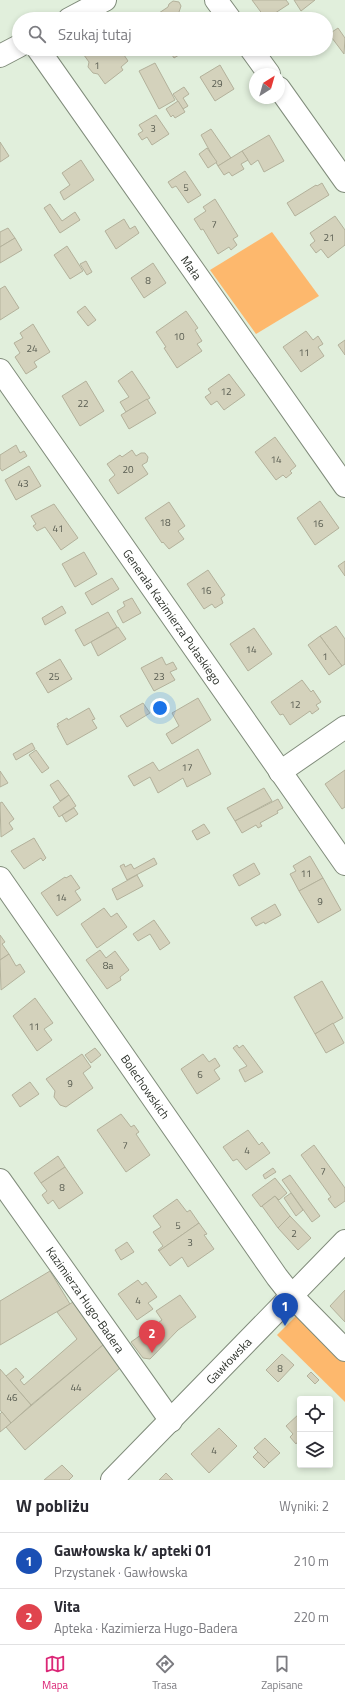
<!DOCTYPE html>
<html lang="pl">
<head>
<meta charset="utf-8">
<style>
	body { margin:0; font-family:"Titillium Web",sans-serif; background:#f2f2f3; color:#2b2b33 }
	.controls { position:absolute; right:12px; bottom:12px; display:grid; overflow:hidden; border-radius:4px; box-shadow:0 2px 6px #0003 }
	.controls button { width:36px; height:36px; display:grid; place-items:center; padding:0; border:0; border-bottom:1px solid #e1e1e2; background:#fff; color:#2b2b33; font:20px sans-serif }
	.compass { position:absolute; left:249px; top:68px; width:36px; height:36px; border-radius:50%; background:#fff; box-shadow:0 2px 6px #0003; rotate:37deg }
	.you { position:absolute; left:160px; top:708px; width:14px; height:14px; margin:-10px; border:3px solid #fff; border-radius:50%; background:#1a73e8; box-shadow:0 0 0 6px #1a73e833 }
	.badge { display:grid; place-items:center; width:26px; height:26px; border-radius:50%; background:#db2777; color:#fff; font-size:13px; font-weight:700 }
	.pin { position:absolute; translate:-50% -33px; filter:drop-shadow(0 1px 2px #0008) }
	.pin::after { content:''; position:absolute; top:21px; width:14px; height:12px; background:inherit; clip-path:polygon(0 0,100% 0,50% 100%) }
	.list { margin:0; padding:0; list-style:none }
	h2 { display:flex; justify-content:space-between; align-items:center; height:52px; margin:0; padding:0 16px; font-size:17px }
	h2 small { font-size:13px; font-weight:400; color:#7c7c81 }
	.list li { display:grid; grid-template-columns:26px 1fr auto; gap:12px; align-items:center; box-sizing:border-box; height:56px; padding:0 16px; border-top:1px solid #e1e1e2 }
	.list b { display:block; font-size:15px; white-space:nowrap }
	.list p { margin:0; font-size:13px; white-space:nowrap; color:#7c7c81 }
	.list em { font-size:13px; font-style:normal; color:#7c7c81 }
	.icon { flex:none; width:22px; height:22px; fill:none; stroke:currentColor; stroke-width:2; stroke-linecap:round; stroke-linejoin:round }
	.map { position:relative; flex:none; width:345px; height:1480px; overflow:hidden }
	.search { position:absolute; background:#fff; box-shadow:0 2px 6px #0003; left:12px; right:12px; top:12px; height:44px; display:flex; align-items:center; gap:10px; box-sizing:border-box; padding:0 14px; border-radius:22px; color:#7c7c81; font-size:15px }
	.sheet { height:164px; background:#fff }
	nav { display:flex; justify-content:space-around; align-items:center; box-sizing:border-box; height:56px; border-top:1px solid #e1e1e2; background:#fff; font-size:11px; color:#7c7c81 }
	nav a { display:grid; justify-items:center; gap:2px }
	nav .on { color:#db2777 }
	.map>svg:first-child { display:block }
</style>
</head>
<body>
<div class="map">
<svg width="345" height="1480" viewBox="0 0 345 1480">
	<rect width="100%" height="100%" fill="#e1efdc"/>
	<g fill="#fdb86d">
		<polygon points="272,232 319,296 256,334 210,270"/>
		<polygon points="299,1313 345,1360 345,1402 277,1335"/>
	</g>
	<g fill="#d4d2bc" stroke="#b3b19b">
		<polygon points="252,0 286,0 289,4 266,19"/>
		<polygon points="294,0 315,0 301,11"/>
		<polygon points="173,1 179,2 181,6 179,12 183,19 150,19 168,7 169,4"/>
		<polygon points="338,28 345,38 344,54 329,34"/>
		<polygon points="84,49 120,49 128,61 121,67 123,70 105,84 98,74 93,73 88,67 89,62 81,51"/>
		<polygon points="168,49 189,49 174,58"/>
		<polygon points="155,63 175,100 159,109 139,71"/>
		<polygon points="220,65 234,89 215,101 200,77"/>
		<polygon points="184,87 189,94 183,98 188,106 183,109 173,94"/>
		<polygon points="178,101 185,112 175,118 173,115 171,117 166,109"/>
		<polygon points="156,115 169,134 152,145 147,137 142,140 138,134 143,131 139,125"/>
		<polygon points="211,129 231,158 218,166 201,135"/>
		<polygon points="269,135 284,161 264,172 258,160 251,165 242,151"/>
		<polygon points="0,142 9,156 0,162"/>
		<polygon points="207,148 217,162 208,168 199,154"/>
		<polygon points="242,151 248,160 241,164 244,169 232,176 229,172 224,175 218,166"/>
		<polygon points="81,160 94,180 64,200 60,192 70,185 62,173"/>
		<polygon points="185,171 201,195 188,203 176,186 172,188 168,182"/>
		<polygon points="322,183 329,195 295,216 287,203 316,185 317,186"/>
		<polygon points="215,199 238,236 233,239 237,245 231,250 229,247 218,254 203,229 201,230 194,219 206,211 203,207"/>
		<polygon points="50,204 62,221 75,212 80,220 60,233 44,208"/>
		<polygon points="335,216 345,230 345,245 328,258 321,249 316,253 310,245 315,241 310,233"/>
		<polygon points="124,219 130,229 135,226 139,233 116,249 105,231"/>
		<polygon points="8,228 15,238 0,247 0,232"/>
		<polygon points="15,238 22,250 0,263 0,247"/>
		<polygon points="67,246 83,271 70,279 54,255"/>
		<polygon points="86,261 92,272 87,275 80,264"/>
		<polygon points="153,263 166,283 144,298 131,278"/>
		<polygon points="5,286 19,308 0,320 0,289"/>
		<polygon points="85,306 96,320 88,326 77,312"/>
		<polygon points="186,311 198,328 195,330 202,341 197,344 202,351 177,368 164,348 166,347 156,332"/>
		<polygon points="33,324 50,352 34,362 37,367 26,374 15,357 20,353 14,343 23,338 20,333"/>
		<polygon points="306,331 313,340 318,336 323,344 318,347 324,356 301,372 283,347"/>
		<polygon points="345,340 345,355 338,345"/>
		<polygon points="132,371 150,398 126,412 120,402 129,397 118,381"/>
		<polygon points="229,374 245,395 224,410 217,401 211,405 205,397 211,393 208,389"/>
		<polygon points="86,381 104,411 80,426 62,396"/>
		<polygon points="147,399 156,413 129,429 121,415"/>
		<polygon points="275,437 296,466 290,471 292,473 286,478 283,475 276,480 255,452"/>
		<polygon points="16,445 20,453 24,451 27,456 2,471 0,468 0,455"/>
		<polygon points="132,450 136,456 141,453 145,453 148,457 147,462 142,465 148,474 118,494 109,480 115,475 107,464 120,455 122,457"/>
		<polygon points="29,466 41,486 16,500 5,480"/>
		<polygon points="320,501 339,528 315,545 297,518"/>
		<polygon points="169,502 185,526 178,531 184,539 169,549 163,542 162,543 145,518"/>
		<polygon points="54,504 78,538 61,550 45,527 37,531 33,526 36,524 31,516"/>
		<polygon points="84,552 97,574 75,587 62,564"/>
		<polygon points="345,561 345,576 338,566"/>
		<polygon points="208,570 225,595 221,598 223,603 215,608 212,604 204,609 187,584"/>
		<polygon points="112,578 119,589 92,605 85,593"/>
		<polygon points="132,598 141,613 123,623 117,611 125,606 123,602"/>
		<polygon points="62,606 66,613 45,625 42,618"/>
		<polygon points="108,612 117,627 84,646 75,630"/>
		<polygon points="336,626 345,639 345,664 342,666 320,636"/>
		<polygon points="118,627 126,639 98,656 91,642"/>
		<polygon points="254,628 272,654 248,671 230,644"/>
		<polygon points="320,636 342,666 329,675 308,645"/>
		<polygon points="162,657 166,665 173,662 177,669 170,672 175,680 154,691 141,668"/>
		<polygon points="60,659 72,679 48,693 36,673"/>
		<polygon points="302,680 311,692 313,690 321,702 316,705 319,709 312,714 310,711 290,725 283,714 280,715 271,702"/>
		<polygon points="198,698 211,720 172,744 166,734 179,726 172,713"/>
		<polygon points="143,703 150,713 127,727 120,716"/>
		<polygon points="89,708 95,719 92,720 97,728 67,745 57,726 59,726 57,724 67,718 68,720"/>
		<polygon points="32,743 35,749 16,760 13,754"/>
		<polygon points="198,749 211,774 187,787 183,778 158,793 150,777 134,786 128,776 153,762 159,771"/>
		<polygon points="36,750 49,768 42,773 29,755"/>
		<polygon points="345,770 345,807 342,809 325,784"/>
		<polygon points="0,771 8,783 0,787"/>
		<polygon points="58,780 69,795 60,801 50,785"/>
		<polygon points="264,788 272,801 235,821 227,808"/>
		<polygon points="69,795 76,806 59,817 53,807"/>
		<polygon points="278,799 283,808 277,811 278,813 260,823 262,826 258,828 256,825 242,833 235,821"/>
		<polygon points="2,802 14,819 9,823 13,829 1,837 0,803"/>
		<polygon points="74,808 78,814 66,822 62,815"/>
		<polygon points="204,824 210,833 197,840 192,831"/>
		<polygon points="34,838 46,858 43,861 41,858 24,869 11,851"/>
		<polygon points="310,856 323,878 299,891 290,874 296,871 293,866"/>
		<polygon points="154,858 157,864 127,880 120,866 124,864 125,867 131,864 134,869"/>
		<polygon points="254,863 260,874 239,886 233,875"/>
		<polygon points="71,875 80,888 75,891 81,900 57,916 41,893 65,877 66,878"/>
		<polygon points="137,875 143,886 117,900 112,889"/>
		<polygon points="323,878 341,910 318,923 299,891"/>
		<polygon points="275,904 281,915 265,924 264,922 256,926 251,918"/>
		<polygon points="104,908 111,917 117,913 127,927 97,948 81,924"/>
		<polygon points="154,920 170,943 160,950 150,934 138,941 133,934"/>
		<polygon points="0,935 5,942 2,944 9,954 0,960"/>
		<polygon points="100,950 106,958 115,951 129,970 120,977 121,980 107,989 86,960"/>
		<polygon points="9,954 16,966 20,964 25,972 1,990 0,960"/>
		<polygon points="322,981 343,1018 315,1034 294,997"/>
		<polygon points="35,998 53,1023 44,1029 52,1040 37,1051 13,1016"/>
		<polygon points="333,1023 344,1043 326,1053 315,1034"/>
		<polygon points="237,1045 239,1048 243,1045 263,1072 245,1082 239,1070 247,1066 233,1048"/>
		<polygon points="95,1048 101,1055 91,1063 85,1055"/>
		<polygon points="82,1054 91,1067 83,1073 93,1088 66,1107 60,1105 54,1097 55,1091 46,1079"/>
		<polygon points="203,1054 209,1062 215,1058 220,1066 214,1070 220,1079 197,1094 181,1069"/>
		<polygon points="30,1082 39,1094 20,1107 12,1095"/>
		<polygon points="121,1114 131,1127 134,1125 139,1132 136,1134 150,1155 126,1172 97,1130"/>
		<polygon points="248,1130 259,1145 262,1142 270,1153 246,1170 237,1159 233,1161 223,1147"/>
		<polygon points="314,1145 345,1188 345,1201 335,1208 328,1199 331,1197 301,1155"/>
		<polygon points="58,1156 65,1167 41,1183 34,1173"/>
		<polygon points="65,1167 83,1193 59,1209 53,1200 48,1204 42,1195 47,1191 41,1183"/>
		<polygon points="273,1168 276,1172 265,1179 263,1175"/>
		<polygon points="290,1175 320,1216 312,1222 282,1180"/>
		<polygon points="275,1178 287,1193 279,1200 275,1196 261,1207 252,1195"/>
		<polygon points="291,1193 303,1210 296,1216 284,1198"/>
		<polygon points="275,1196 290,1216 278,1228 262,1206"/>
		<polygon points="177,1199 187,1212 190,1210 199,1223 159,1251 158,1250 163,1246 153,1232 161,1227 153,1216"/>
		<polygon points="290,1216 311,1238 298,1250 278,1228"/>
		<polygon points="199,1223 207,1234 204,1235 214,1249 188,1267 182,1257 170,1266 159,1251"/>
		<polygon points="127,1242 134,1252 121,1260 115,1250"/>
		<polygon points="50,1271 70,1304 0,1345 0,1301"/>
		<polygon points="138,1280 142,1285 146,1282 157,1297 148,1303 153,1309 137,1320 118,1294"/>
		<polygon points="345,1290 345,1322 330,1306"/>
		<polygon points="180,1295 196,1317 178,1330 150,1359 143,1358 131,1342 162,1320 156,1311"/>
		<polygon points="73,1302 103,1345 31,1405 6,1376 16,1368 24,1377 20,1380 24,1385 77,1339 57,1312"/>
		<polygon points="103,1345 120,1368 25,1450 6,1427"/>
		<polygon points="282,1354 294,1365 278,1382 266,1370"/>
		<polygon points="0,1369 31,1405 11,1423 0,1410"/>
		<polygon points="311,1372 319,1380 315,1384 307,1376"/>
		<polygon points="2,1412 11,1423 0,1432 0,1414"/>
		<polygon points="300,1413 300,1441 299,1440 296,1444 290,1437 293,1434 286,1426"/>
		<polygon points="219,1428 237,1446 209,1473 191,1454"/>
		<polygon points="265,1438 280,1453 269,1463 254,1448"/>
		<polygon points="258,1452 269,1463 264,1468 253,1457"/>
		<polygon points="62,1465 73,1476 69,1480 44,1480"/>
		<polygon points="166,1473 173,1480 159,1480"/>
	</g>
	<g fill="none" stroke-linecap="round" stroke-linejoin="round">
		<g stroke="#808c7b" stroke-width="24">
			<g id="minor">
				<polyline points="216,0 230,19"/>
				<polyline points="69,19 105,0"/>
				<polyline points="38,49 345,486"/>
				<polyline points="251,49 269,74"/>
				<polyline points="0,56 19,46"/>
				<polyline points="279,88 345,181"/>
				<polyline points="0,370 345,864"/>
				<polyline points="280,772 345,727"/>
				<polyline points="0,878 277,1277 292,1296 345,1350"/>
				<polyline points="0,1180 171,1421"/>
			</g>
		</g>
		<g stroke="#808c7b" stroke-width="24">
			<polyline id="tertiary" points="112,1480 345,1241"/>
		</g>
		<use href="#minor" stroke="#fff" stroke-width="22"/>
		<use href="#tertiary" stroke="#fff" stroke-width="22"/>
	</g>
	<g text-anchor="middle" stroke-width="3.5" stroke-linejoin="round" paint-order="stroke">
		<g font-size="10" fill="#585c51">
			<text x="97" y="69">1</text>
			<text x="217" y="87">29</text>
			<text x="153" y="132">3</text>
			<text x="186" y="191">5</text>
			<text x="214" y="228">7</text>
			<text x="329" y="241">21</text>
			<text x="148" y="284">8</text>
			<text x="179" y="340">10</text>
			<text x="32" y="352">24</text>
			<text x="304" y="356">11</text>
			<text x="226" y="395">12</text>
			<text x="83" y="407">22</text>
			<text x="276" y="463">14</text>
			<text x="128" y="473">20</text>
			<text x="23" y="487">43</text>
			<text x="165" y="526">18</text>
			<text x="318" y="527">16</text>
			<text x="58" y="532">41</text>
			<text x="206" y="594">16</text>
			<text x="251" y="653">14</text>
			<text x="325" y="660">1</text>
			<text x="54" y="680">25</text>
			<text x="159" y="680">23</text>
			<text x="295" y="708">12</text>
			<text x="187" y="771">17</text>
			<text x="306" y="877">11</text>
			<text x="61" y="901">14</text>
			<text x="320" y="905">9</text>
			<text x="108" y="969">8a</text>
			<text x="34" y="1030">11</text>
			<text x="200" y="1078">6</text>
			<text x="70" y="1087">9</text>
			<text x="125" y="1149">7</text>
			<text x="247" y="1154">4</text>
			<text x="323" y="1175">7</text>
			<text x="62" y="1191">8</text>
			<text x="178" y="1229">5</text>
			<text x="294" y="1237">2</text>
			<text x="190" y="1246">3</text>
			<text x="138" y="1304">4</text>
			<text x="280" y="1372">8</text>
			<text x="76" y="1391">44</text>
			<text x="12" y="1401">46</text>
			<text x="214" y="1454">4</text>
		</g>
		<g font-size="12" fill="#2f342d" stroke="#fff">
			<text transform="translate(191 268) rotate(55)" y="4">Mała</text>
			<text transform="translate(172 617) rotate(55)" y="4">Generała Kazimierza Pułaskiego</text>
			<text transform="translate(145 1087) rotate(55)" y="4">Bolechowskich</text>
			<text transform="translate(85 1300) rotate(55)" y="4">Kazimierza Hugo-Badera</text>
			<text transform="translate(229 1361) rotate(-46)" y="4">Gawłowska</text>
		</g>
	</g>
</svg>
<div class="controls">
<button><svg class="icon" aria-label="locate" viewBox="0 0 24 24"><circle cx="12" cy="12" r="6"/><path d="M12 2v4M12 18v4M2 12h4M18 12h4"/></svg></button>
<button><svg class="icon" aria-label="layers" viewBox="0 0 24 24"><path d="M12 4l9 5-9 5-9-5zM3 14l9 5 9-5"/></svg></button>
</div>
<svg class="compass" viewBox="-18 -18 36 36"><path d="M0-13l5 13h-10z" fill="#e53935"/><path d="M0 13l5-13h-10z" fill="#7c7c81"/></svg>
<div class="you"></div>
<div class="pin badge" style="left:285px;top:1326px;background:#1a4fb4">1</div>
<div class="pin badge" style="left:152px;top:1353px;background:#e0444e">2</div>
<div class="search"><svg class="icon" aria-label="search" viewBox="0 0 24 24"><circle cx="10" cy="10" r="6"/><path d="M15 15l6 6"/></svg>Szukaj tutaj</div>
</div>
<section class="sheet">
<h2>W pobliżu<small>Wyniki: 2</small></h2>
<ul class="list">
<li><span class="badge" style="background:#1a4fb4">1</span><div><b>Gawłowska k/ apteki 01</b><p>Przystanek · Gawłowska</p></div><em>210 m</em></li>
<li><span class="badge" style="background:#e0444e">2</span><div><b>Vita</b><p>Apteka · Kazimierza Hugo-Badera</p></div><em>220 m</em></li>
</ul>
</section>
<nav>
<a class="on"><svg class="icon" aria-label="map" viewBox="0 0 24 24"><path d="M3 6l6-2 6 2 6-2v14l-6 2-6-2-6 2zM9 4v14M15 6v14"/></svg>Mapa</a>
<a><svg class="icon" aria-label="directions" viewBox="0 0 24 24"><path d="M12 3l9 9-9 9-9-9zM9 14v-3h6M13 9l2 2-2 2"/></svg>Trasa</a>
<a><svg class="icon" aria-label="saved" viewBox="0 0 24 24"><path d="M7 4h10v16l-5-4-5 4z"/></svg>Zapisane</a>
</nav>
</body>
</html>
